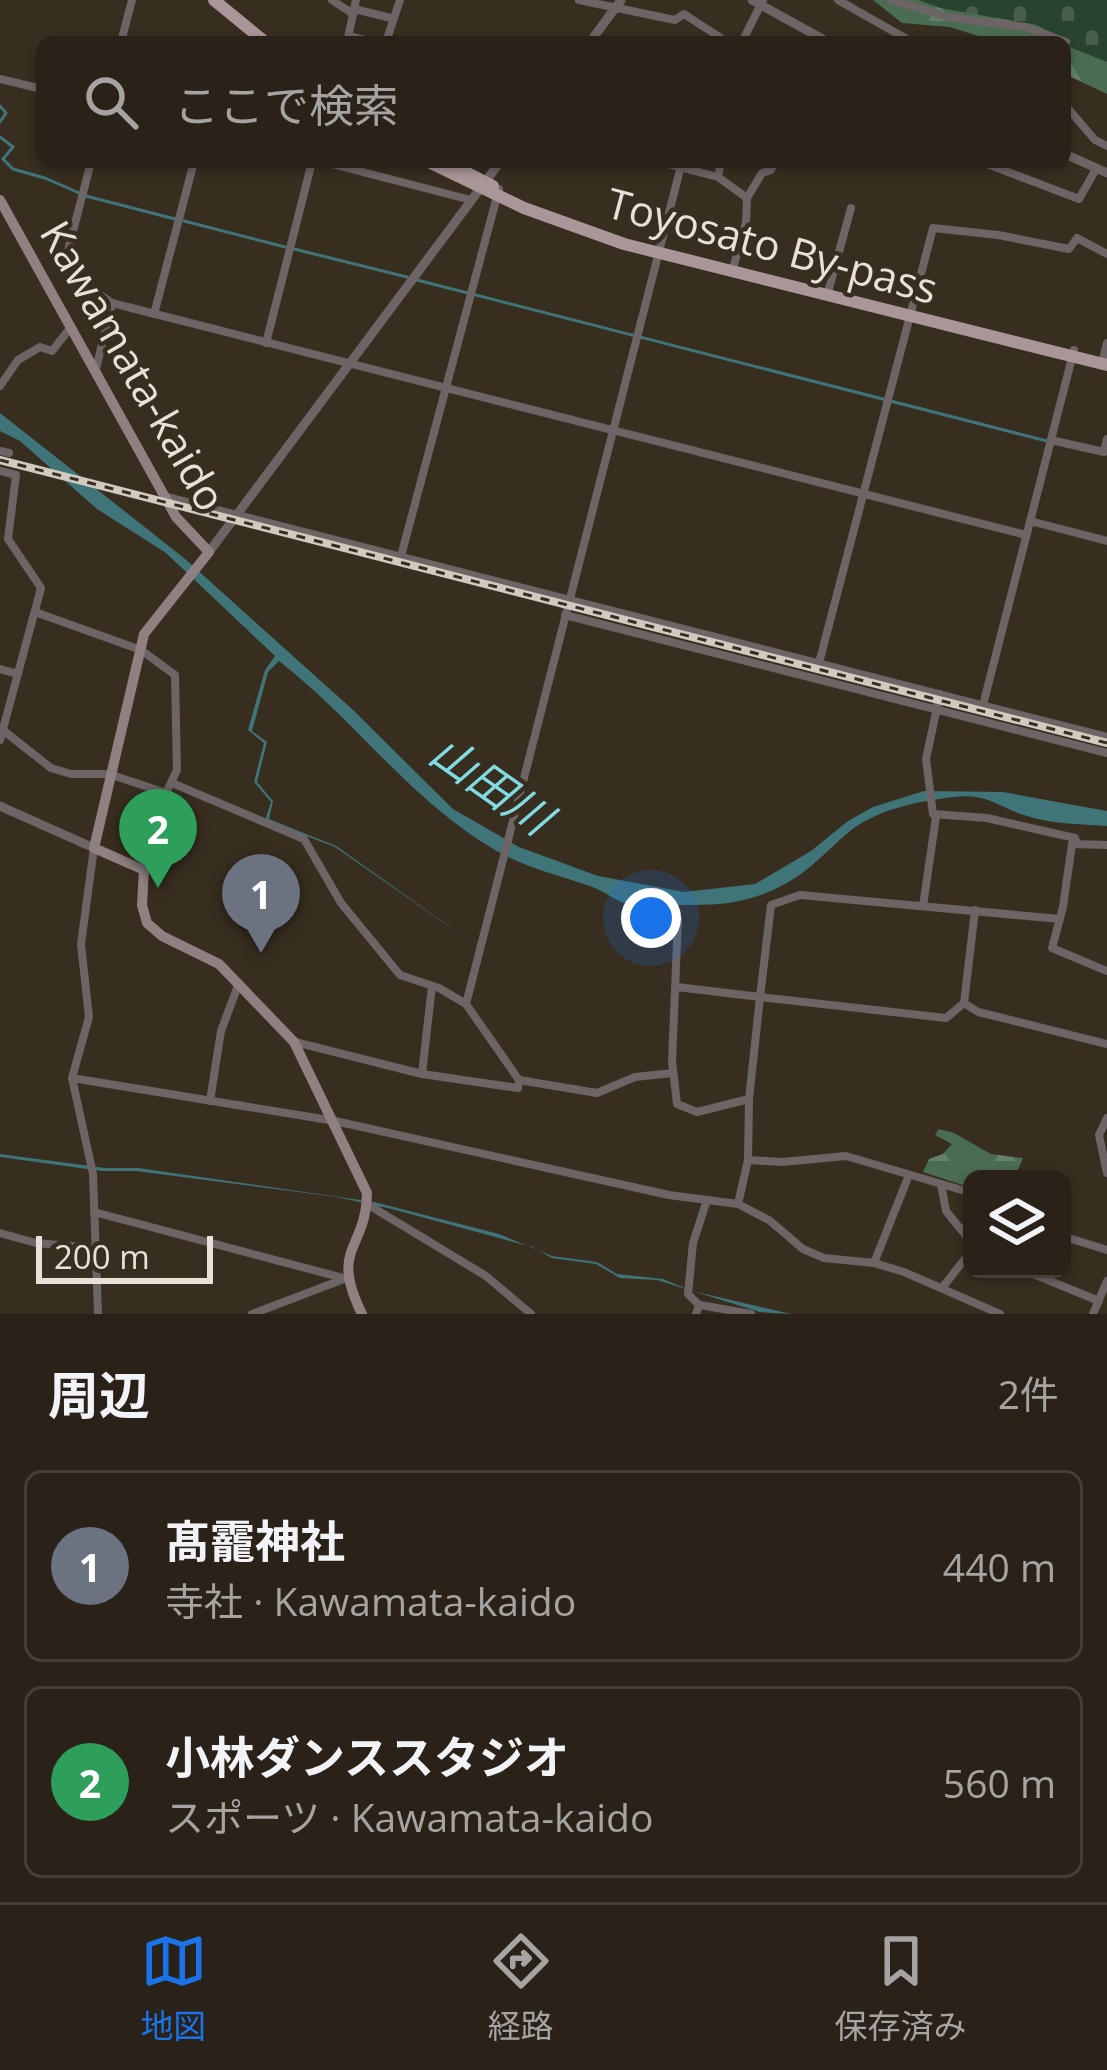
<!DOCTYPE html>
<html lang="ja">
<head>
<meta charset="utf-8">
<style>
	body { margin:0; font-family:"Open Sans","Noto Sans JP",sans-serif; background:#322a21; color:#f1f3f6 }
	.controls { position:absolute; right:36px; bottom:36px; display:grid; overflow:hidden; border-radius:18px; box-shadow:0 3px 9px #0004 }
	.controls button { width:108px; height:108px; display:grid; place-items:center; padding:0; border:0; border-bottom:3px solid #463f37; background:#2a2218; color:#f1f3f6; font:60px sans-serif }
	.scale { position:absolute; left:36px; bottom:30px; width:177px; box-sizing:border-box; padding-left:12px; border:6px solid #e8e1d8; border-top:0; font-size:33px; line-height:42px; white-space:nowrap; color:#e8e1d8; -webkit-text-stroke:9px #382e20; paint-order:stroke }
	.you { position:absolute; left:651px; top:918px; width:42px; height:42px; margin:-30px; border:9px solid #fff; border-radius:50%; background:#1a73e8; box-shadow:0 0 0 18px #1a73e833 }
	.badge { display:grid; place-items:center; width:78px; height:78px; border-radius:50%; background:#1a73e8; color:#fff; font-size:39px; font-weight:700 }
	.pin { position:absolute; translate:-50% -99px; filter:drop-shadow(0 3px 6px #0008) }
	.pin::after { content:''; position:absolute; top:63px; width:42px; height:36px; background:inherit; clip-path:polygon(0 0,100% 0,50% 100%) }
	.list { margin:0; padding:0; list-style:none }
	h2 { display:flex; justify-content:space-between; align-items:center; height:156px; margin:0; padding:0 48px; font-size:51px }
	h2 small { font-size:39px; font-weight:400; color:#a5a4a2 }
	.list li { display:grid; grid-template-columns:78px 1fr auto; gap:36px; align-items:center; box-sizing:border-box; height:192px; margin:0 24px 24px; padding:0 24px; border:3px solid #463f37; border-radius:18px }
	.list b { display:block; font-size:45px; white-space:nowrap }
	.list p { margin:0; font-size:39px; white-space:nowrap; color:#a5a4a2 }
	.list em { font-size:39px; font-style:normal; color:#a5a4a2 }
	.icon { flex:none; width:66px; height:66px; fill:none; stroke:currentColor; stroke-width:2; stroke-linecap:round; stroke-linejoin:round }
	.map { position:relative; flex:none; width:1107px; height:1314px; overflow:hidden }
	.search { position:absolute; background:#2a2218; box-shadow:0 3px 9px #0004; left:36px; right:36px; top:36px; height:132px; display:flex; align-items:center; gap:30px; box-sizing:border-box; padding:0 42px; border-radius:18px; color:#a5a4a2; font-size:45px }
	.sheet { height:588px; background:#2a2218 }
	nav { display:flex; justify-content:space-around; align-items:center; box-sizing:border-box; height:168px; border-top:3px solid #463f37; background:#2a2218; font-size:33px; color:#a5a4a2 }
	nav a { display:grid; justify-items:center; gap:6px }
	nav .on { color:#1a73e8 }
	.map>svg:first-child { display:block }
</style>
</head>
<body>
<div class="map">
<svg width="1107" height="1314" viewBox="0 0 1107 1314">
	<defs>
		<pattern id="forest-firs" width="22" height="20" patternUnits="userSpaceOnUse" patternTransform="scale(3)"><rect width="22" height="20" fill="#4a6c52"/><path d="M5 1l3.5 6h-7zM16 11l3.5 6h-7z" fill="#64816a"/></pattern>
		<pattern id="cemetery-stones" width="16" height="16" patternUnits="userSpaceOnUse" patternTransform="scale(3)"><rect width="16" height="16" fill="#28432f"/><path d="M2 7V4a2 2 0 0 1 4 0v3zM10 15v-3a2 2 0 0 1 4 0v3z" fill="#475e4c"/></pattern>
	</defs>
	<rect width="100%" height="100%" fill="#382e20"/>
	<g fill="url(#forest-firs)">
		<polygon points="873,0 1038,0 1107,60 1107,94 1065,74 1065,42 997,42 950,27 902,23"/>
		<polygon points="939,1129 954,1133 991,1154 1023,1158 1014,1179 983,1172 980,1179 972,1179 972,1188 923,1172 929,1159 943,1154 952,1144 935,1135"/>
	</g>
	<polygon fill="url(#cemetery-stones)" points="918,0 1107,0 1107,62 1067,46 1059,36 1036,25 940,8"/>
	<g fill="#3f7479">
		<path d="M0 413 184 558 352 709 453 809 519 847 598 876 684 892 755 884 811 851 848 821 873 807 924 791 1003 792 1107 811V826C1081 824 1049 824 1024 815 996 806 987 793 954 797 919 801 877 809 849 832 827 850 811 870 785 884 730 914 688 902 631 905 616 902 605 891 590 886 558 875 524 867 495 850 412 802 354 719 279 661L268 672 252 731 267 742 257 782 273 801 269 819 336 846 477 946 335 847 265 820 271 802 254 782 264 743 248 730 265 670 275 656 166 553 97 509 20 441 0 431Z"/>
		<polygon points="0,1154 105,1168 138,1168 374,1202 499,1234 552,1256 597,1262 617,1274 663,1279 692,1291 791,1314 760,1312 657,1280 620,1278 596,1264 552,1258 532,1247 392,1209 337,1197 136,1171 102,1171 0,1157"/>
	</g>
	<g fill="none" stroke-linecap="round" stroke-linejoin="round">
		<g stroke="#3f7479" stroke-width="3">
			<polyline points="0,106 6,113 0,122"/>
			<polyline points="0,137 13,147 3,159 13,169 45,178 86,196 175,219"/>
			<polyline points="184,221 285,247"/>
			<polyline points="294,249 407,277"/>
			<polyline points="417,280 1047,441"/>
		</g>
		<g stroke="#6d6465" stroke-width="8">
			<polyline points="332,0 353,14"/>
			<polyline points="579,0 675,20 684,14 727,42"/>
			<polyline points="838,0 912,42"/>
			<polyline points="891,0 948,17 1026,27 1066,42"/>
			<polyline points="354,9 391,18"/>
			<polyline points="350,36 373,42"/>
			<polyline points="121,42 132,0"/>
			<polyline points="347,42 356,0"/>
			<polyline points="386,42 400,0"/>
			<polyline points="742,42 763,0"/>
			<polyline points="0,79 42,89"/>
			<polyline points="1065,105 1095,140 1107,146"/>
			<polyline points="91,162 64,266 66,271 112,303 1026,535"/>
			<polyline points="324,162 471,200"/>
			<polyline points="660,162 718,177"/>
			<polyline points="721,162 718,177 747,198 746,222 732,272"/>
			<polyline points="982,162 1079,199 1096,169"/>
			<polyline points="747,198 762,173 771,170 775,162"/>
			<polyline points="827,296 851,208"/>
			<polyline points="154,314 194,162"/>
			<polyline points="266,343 312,162"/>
			<polyline points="1102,363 1107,343"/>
			<polyline points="96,369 112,303"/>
			<polyline points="0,386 18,360 40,347 52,351 71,327"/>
			<polyline points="1051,440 1104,452 1107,439"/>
			<polyline points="0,451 9,453"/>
			<polyline points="0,471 16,475 8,539 41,588 0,740"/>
			<polyline points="167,497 1107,737"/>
			<polyline points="1030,521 1107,541"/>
			<polyline points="401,556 499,189"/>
			<polyline points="35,612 141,650 175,675 177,770 158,810 144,870"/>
			<polyline points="565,615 1107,753"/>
			<polyline points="819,663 933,228 998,235 1069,249 1077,238 1107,254"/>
			<polyline points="0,669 18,674"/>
			<polyline points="940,694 926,759 933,814 987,818 1075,838 1077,844"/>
			<polyline points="983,705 1074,350"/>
			<polyline points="4,731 51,768 71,774 109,774 166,793"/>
			<polyline points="172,783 304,839 341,903 400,975 439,988 466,1004 519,1080"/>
			<polyline points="1107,845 1072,844 1063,907 1052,948 1107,971"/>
			<polyline points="94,848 81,944 89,1017 72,1078 93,1174 98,1314"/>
			<polyline points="923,906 936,817"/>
			<polyline points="975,910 964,1003 946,1018 760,997 749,1099 748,1160 738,1204 769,1220 803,1249 824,1258 874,1263 904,1272 1000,1314"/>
			<polyline points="678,919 672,1061 677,1104 697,1112 749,1099"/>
			<polyline points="677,987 760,997 771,905 800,895 1060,919"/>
			<polyline points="964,1003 978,1012 1107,1044"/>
			<polyline points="466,1004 682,162"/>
			<polyline points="295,1042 422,1074 518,1088 519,1080 597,1093 635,1077 673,1073"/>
			<polyline points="422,1074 432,986"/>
			<polyline points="72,1078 335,1121 669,1195 738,1204"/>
			<polyline points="210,1101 221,1031 239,983"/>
			<polyline points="1107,1118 1099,1135 1107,1173"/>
			<polyline points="748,1160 782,1162 846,1156 972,1193"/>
			<polyline points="941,1184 946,1211 972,1243"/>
			<polyline points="367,1204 486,1276 531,1314"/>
			<polyline points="94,1212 347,1279"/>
			<polyline points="0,1233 36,1243 93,1248"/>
			<polyline points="1062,1236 1107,1250"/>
			<polyline points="874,1263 909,1175"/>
			<polyline points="1021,1269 1099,1301"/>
			<polyline points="942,1288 972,1250"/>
			<polyline points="700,1305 751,1314"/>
			<polyline points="252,1314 344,1279"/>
			<polyline points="696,1314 699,1305 688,1294 693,1243 707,1200"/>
			<polyline points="1093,1314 1107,1281"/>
		</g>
		<g stroke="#6d6465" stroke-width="9">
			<polyline points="752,0 828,42"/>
			<polyline points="590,42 621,0"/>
			<polyline points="1065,154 1107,173"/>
			<polyline points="209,552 500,162"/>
			<polyline points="0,806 94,848"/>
		</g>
		<path stroke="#908082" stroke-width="10" d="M0 200 176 517 209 552 144 634 94 848 144 870 142 905 147 923 162 936 219 964 294 1042 367 1193C366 1251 329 1247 362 1314"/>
		<g stroke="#aa9699" stroke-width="12">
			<polyline points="214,0 265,42"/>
			<polyline points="429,162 524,208 624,244 1107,365"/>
			<polyline points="446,162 493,186"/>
		</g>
		<g stroke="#d1cac0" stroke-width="8">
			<polyline id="rail" points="0,460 1107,743"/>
		</g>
		<use href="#rail" stroke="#382e20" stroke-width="3" stroke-dasharray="9" stroke-linecap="butt"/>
	</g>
	<g text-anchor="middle" stroke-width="9" stroke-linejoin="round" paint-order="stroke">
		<g font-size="42" fill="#e8e1d8" stroke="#382e20">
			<text transform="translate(772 246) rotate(15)" y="15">Toyosato By-pass</text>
			<text transform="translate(133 366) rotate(60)" y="15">Kawamata-kaido</text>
		</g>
		<g font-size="45" font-style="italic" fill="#81dbe2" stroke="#382e20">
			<text transform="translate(491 785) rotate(35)" y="16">山田川</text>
		</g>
	</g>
</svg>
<div class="controls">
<button><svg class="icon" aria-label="layers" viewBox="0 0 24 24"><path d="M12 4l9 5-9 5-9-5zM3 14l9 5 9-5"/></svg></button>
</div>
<div class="scale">200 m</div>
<div class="you"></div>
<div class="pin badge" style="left:261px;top:953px;background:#6b7280">1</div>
<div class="pin badge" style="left:158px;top:888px;background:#2e9e5b">2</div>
<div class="search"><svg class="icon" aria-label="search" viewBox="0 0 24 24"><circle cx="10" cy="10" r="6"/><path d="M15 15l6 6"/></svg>ここで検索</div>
</div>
<section class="sheet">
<h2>周辺<small>2件</small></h2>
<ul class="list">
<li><span class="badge" style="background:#6b7280">1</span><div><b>髙靇神社</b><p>寺社 · Kawamata-kaido</p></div><em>440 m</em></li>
<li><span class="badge" style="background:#2e9e5b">2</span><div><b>小林ダンススタジオ</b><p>スポーツ · Kawamata-kaido</p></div><em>560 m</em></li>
</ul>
</section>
<nav>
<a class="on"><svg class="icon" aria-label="map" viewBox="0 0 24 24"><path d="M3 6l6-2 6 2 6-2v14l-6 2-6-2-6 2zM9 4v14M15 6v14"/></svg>地図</a>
<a><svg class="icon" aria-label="directions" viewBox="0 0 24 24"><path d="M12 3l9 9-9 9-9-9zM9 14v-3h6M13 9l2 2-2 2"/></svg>経路</a>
<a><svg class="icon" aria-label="saved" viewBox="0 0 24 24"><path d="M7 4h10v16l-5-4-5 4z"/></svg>保存済み</a>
</nav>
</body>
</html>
